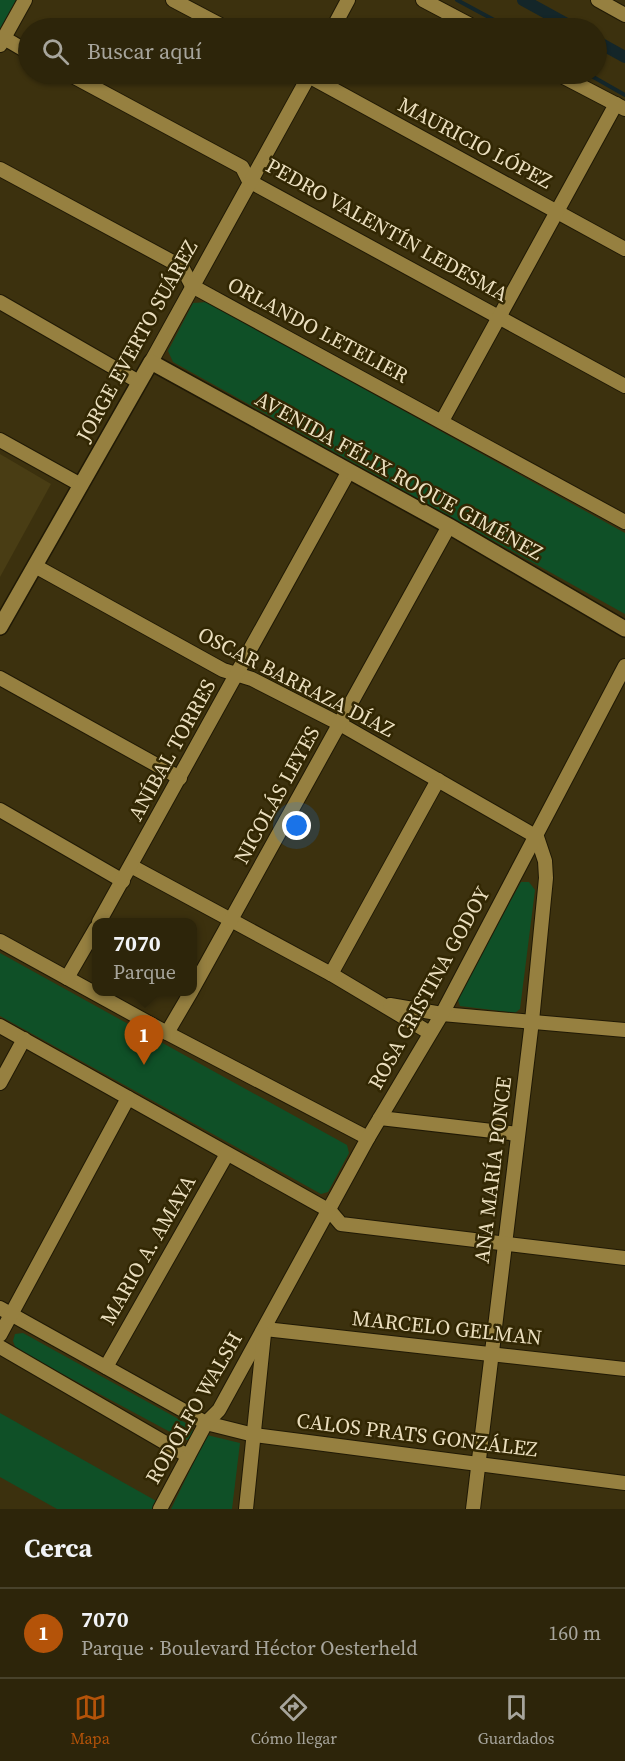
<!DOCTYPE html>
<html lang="es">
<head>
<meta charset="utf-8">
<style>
	body { margin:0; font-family:"Source Serif 4",serif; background:#393118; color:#f1f3f6 }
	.you { position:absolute; left:297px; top:826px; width:21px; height:21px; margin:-15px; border:4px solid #fff; border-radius:50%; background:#1a73e8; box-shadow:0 0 0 9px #1a73e833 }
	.badge { display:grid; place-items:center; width:39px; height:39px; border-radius:50%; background:#b45309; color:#fff; font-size:20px; font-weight:700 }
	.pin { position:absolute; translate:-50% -50px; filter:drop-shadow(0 2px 3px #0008) }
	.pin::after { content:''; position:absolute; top:32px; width:21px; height:18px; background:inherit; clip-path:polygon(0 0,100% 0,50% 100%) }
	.popup { position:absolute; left:92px; top:918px; width:105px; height:78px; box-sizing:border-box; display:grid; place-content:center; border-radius:12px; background:#2d250a; filter:drop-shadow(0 2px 4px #0005); font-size:20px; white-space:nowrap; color:#a7a59c }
	.popup b { font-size:22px; color:#f1f3f6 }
	.popup::after { content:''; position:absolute; left:50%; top:100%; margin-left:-12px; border:12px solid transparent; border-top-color:#2d250a }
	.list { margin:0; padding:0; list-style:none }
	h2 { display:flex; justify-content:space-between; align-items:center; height:78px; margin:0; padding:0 24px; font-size:26px }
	h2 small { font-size:20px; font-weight:400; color:#a7a59c }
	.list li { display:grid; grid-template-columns:39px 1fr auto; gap:18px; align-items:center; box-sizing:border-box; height:90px; padding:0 24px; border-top:2px solid #48422b }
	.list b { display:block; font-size:22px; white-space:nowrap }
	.list p { margin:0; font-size:20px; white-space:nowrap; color:#a7a59c }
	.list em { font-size:20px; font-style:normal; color:#a7a59c }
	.icon { flex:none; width:33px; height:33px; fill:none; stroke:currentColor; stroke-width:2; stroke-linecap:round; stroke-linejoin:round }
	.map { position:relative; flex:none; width:625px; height:1509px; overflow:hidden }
	.search { position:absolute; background:#2d250a; box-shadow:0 2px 4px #0004; left:18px; right:18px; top:18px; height:66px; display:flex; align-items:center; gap:15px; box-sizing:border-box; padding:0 21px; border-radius:33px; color:#a7a59c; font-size:22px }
	.sheet { height:168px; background:#2d250a }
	nav { display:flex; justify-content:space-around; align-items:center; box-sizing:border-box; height:84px; border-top:2px solid #48422b; background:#2d250a; font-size:16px; color:#a7a59c }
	nav a { display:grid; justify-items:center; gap:3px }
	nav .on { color:#b45309 }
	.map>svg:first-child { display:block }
</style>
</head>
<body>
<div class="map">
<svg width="625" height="1509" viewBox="0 0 625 1509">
	<rect width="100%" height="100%" fill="#3c310e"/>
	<polygon fill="#493d14" points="0,454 51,484 0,577"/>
	<g fill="#0f5027">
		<polygon points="0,0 16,0 0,29"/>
		<polygon points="207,302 625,533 625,614 173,362 168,351 193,303"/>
		<polygon points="521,882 529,882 535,890 520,1009 515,1013 460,1006 457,997"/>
		<polygon points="0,953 347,1145 349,1153 328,1192 321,1194 0,1016"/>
		<polygon points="23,1333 193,1427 192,1439 185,1440 16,1349 13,1341 15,1334"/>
		<polygon points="0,1413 158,1502 154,1509 57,1509 0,1477"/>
		<polygon points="207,1435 240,1443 232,1509 171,1509"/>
	</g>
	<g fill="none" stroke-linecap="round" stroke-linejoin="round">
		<g stroke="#142629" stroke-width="4">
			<polyline points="457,0 509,28"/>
			<polyline points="588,74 625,95"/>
		</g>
		<g stroke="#142629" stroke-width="12">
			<polyline points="523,0 574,28"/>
			<polyline points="596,41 625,57"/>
		</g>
		<g stroke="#201905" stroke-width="16">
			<g id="minor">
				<polyline points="173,0 226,28"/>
				<polyline points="423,0 476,28"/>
				<polyline points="598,0 625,15"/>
				<polyline points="333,28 348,0"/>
				<polyline points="4,38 28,52"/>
				<polyline points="0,45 25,0"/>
				<polyline points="69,74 242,167 249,181 625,386"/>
				<polyline points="305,74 625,249"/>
				<polyline points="558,74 625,109"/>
				<polyline points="0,169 182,267 192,286 625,522"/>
				<polyline points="0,302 139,382"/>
				<polyline points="151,362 310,74"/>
				<polyline points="442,421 616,104"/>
				<polyline points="0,440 81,485"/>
				<polyline points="35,566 223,670 252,679 340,724 537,837 545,861 546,878 532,1021 473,1509"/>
				<polyline points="0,678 180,778"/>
				<polyline points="0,810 123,881"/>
				<polyline points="131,866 331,974 430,1033"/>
				<polyline points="99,922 349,471"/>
				<polyline points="0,941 167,1033 368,1138"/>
				<polyline points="331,974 438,780"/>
				<polyline points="67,978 96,928"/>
				<polyline points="192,990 449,526"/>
				<polyline points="390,1005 442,1014 625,1030"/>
				<polyline points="0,1026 330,1211 341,1224 625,1258"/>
				<polyline points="167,1033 191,992"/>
				<polyline points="0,1083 24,1039"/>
				<polyline points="380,1118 518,1134"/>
				<polyline points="0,1308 206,1423 254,1435 625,1483"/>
				<polyline points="265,1329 625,1369"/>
				<polyline points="0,1335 128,1098"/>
				<polyline points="0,1347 188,1456"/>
				<polyline points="106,1367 227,1154"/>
				<polyline points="160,1509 206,1423 219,1410 368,1138 442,1014 625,666"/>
				<polyline points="246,1509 264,1334"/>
			</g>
		</g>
		<g stroke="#201905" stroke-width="18">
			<polyline id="tertiary" points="0,627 151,362 449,526 625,629"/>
		</g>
		<use href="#minor" stroke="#968040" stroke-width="14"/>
		<use href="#tertiary" stroke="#968040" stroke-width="15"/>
	</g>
	<g text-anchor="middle" stroke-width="5" stroke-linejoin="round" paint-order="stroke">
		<g font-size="21" fill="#eadebe" stroke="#322703">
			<text transform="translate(475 143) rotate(28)" y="7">MAURICIO LÓPEZ</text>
			<text transform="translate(387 230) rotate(29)" y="7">PEDRO VALENTÍN LEDESMA</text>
			<text transform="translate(318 330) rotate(28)" y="7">ORLANDO LETELIER</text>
			<text transform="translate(137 341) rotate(-61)" y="7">JORGE EVERTO SUÁREZ</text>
			<text transform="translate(399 476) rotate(29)" y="7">AVENIDA FÉLIX ROQUE GIMÉNEZ</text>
			<text transform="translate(296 682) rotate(27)" y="7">OSCAR BARRAZA DÍAZ</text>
			<text transform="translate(172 750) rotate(-61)" y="7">ANÍBAL TORRES</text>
			<text transform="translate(277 795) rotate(-61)" y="7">NICOLÁS LEYES</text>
			<text transform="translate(429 988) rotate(-61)" y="7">ROSA CRISTINA GODOY</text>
			<text transform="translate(493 1170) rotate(-83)" y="7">ANA MARÍA PONCE</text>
			<text transform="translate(148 1250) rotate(-60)" y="7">MARIO A. AMAYA</text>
			<text transform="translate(447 1328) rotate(6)" y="7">MARCELO GELMAN</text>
			<text transform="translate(194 1408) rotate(-60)" y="7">RODOLFO WALSH</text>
			<text transform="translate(417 1435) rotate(7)" y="7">CALOS PRATS GONZÁLEZ</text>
		</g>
	</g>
</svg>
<div class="you"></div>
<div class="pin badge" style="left:144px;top:1065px">1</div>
<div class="popup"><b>7070</b>Parque</div>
<div class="search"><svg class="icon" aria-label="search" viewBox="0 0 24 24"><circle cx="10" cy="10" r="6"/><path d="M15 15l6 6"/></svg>Buscar aquí</div>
</div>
<section class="sheet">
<h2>Cerca<small></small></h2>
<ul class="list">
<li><span class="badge">1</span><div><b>7070</b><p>Parque · Boulevard Héctor Oesterheld</p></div><em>160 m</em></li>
</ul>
</section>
<nav>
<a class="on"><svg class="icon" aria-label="map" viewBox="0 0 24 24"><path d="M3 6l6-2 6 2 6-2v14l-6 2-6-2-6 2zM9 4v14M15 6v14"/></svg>Mapa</a>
<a><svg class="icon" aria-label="directions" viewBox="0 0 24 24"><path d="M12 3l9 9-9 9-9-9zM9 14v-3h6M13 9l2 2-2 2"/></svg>Cómo llegar</a>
<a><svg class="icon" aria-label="saved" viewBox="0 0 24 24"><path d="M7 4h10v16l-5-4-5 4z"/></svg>Guardados</a>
</nav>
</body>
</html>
